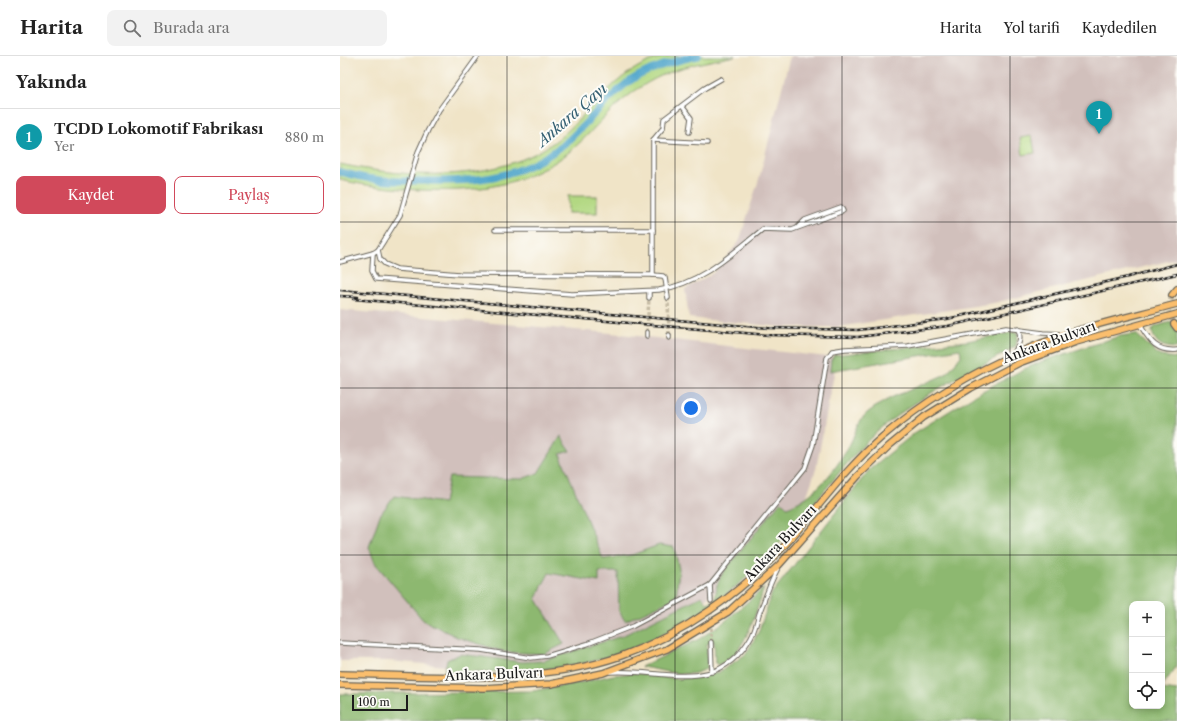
<!DOCTYPE html>
<html lang="tr">
<head>
<meta charset="utf-8">
<style>
	body { margin:0; font-family:"Libre Caslon Text",serif; background:#f2f2f2; color:#222 }
	.controls { position:absolute; right:12px; bottom:12px; display:grid; overflow:hidden; border-radius:8px; box-shadow:0 2px 6px #0003 }
	.controls button { width:36px; height:36px; display:grid; place-items:center; padding:0; border:0; border-bottom:1px solid #e0e0e0; background:#fff; color:#222; font:20px sans-serif }
	.scale { position:absolute; left:12px; bottom:10px; width:56px; box-sizing:border-box; padding-left:4px; border:2px solid #1c1c1c; border-top:0; font-size:11px; line-height:14px; white-space:nowrap; color:#1c1c1c; -webkit-text-stroke:3px #fdfcf7; paint-order:stroke }
	.you { position:absolute; left:351px; top:352px; width:14px; height:14px; margin:-10px; border:3px solid #fff; border-radius:50%; background:#1a73e8; box-shadow:0 0 0 6px #1a73e833 }
	.badge { display:grid; place-items:center; width:26px; height:26px; border-radius:50%; background:#d1495b; color:#fff; font-size:13px; font-weight:700 }
	.pin { position:absolute; translate:-50% -33px; filter:drop-shadow(0 1px 2px #0008) }
	.pin::after { content:''; position:absolute; top:21px; width:14px; height:12px; background:inherit; clip-path:polygon(0 0,100% 0,50% 100%) }
	.list { margin:0; padding:0; list-style:none }
	h2 { display:flex; justify-content:space-between; align-items:center; height:52px; margin:0; padding:0 16px; font-size:17px }
	h2 small { font-size:13px; font-weight:400; color:#767676 }
	.list li { display:grid; grid-template-columns:26px 1fr auto; gap:12px; align-items:center; box-sizing:border-box; height:56px; padding:0 16px; border-top:1px solid #e0e0e0 }
	.list b { display:block; font-size:15px; white-space:nowrap }
	.list p { margin:0; font-size:13px; white-space:nowrap; color:#767676 }
	.list em { font-size:13px; font-style:normal; color:#767676 }
	.actions { display:flex; gap:8px; padding:12px 16px }
	.actions a { flex:1; padding:9px 0; border:1px solid #d1495b; border-radius:8px; text-align:center; font-size:14px; color:#d1495b }
	.actions .main { background:#d1495b; color:#fff }
	.icon { flex:none; width:22px; height:22px; fill:none; stroke:currentColor; stroke-width:2; stroke-linecap:round; stroke-linejoin:round }
	.map { position:relative; flex:none; width:837px; height:665px; overflow:hidden }
	header { display:flex; align-items:center; gap:24px; box-sizing:border-box; height:56px; padding:0 20px; background:#fff; border-bottom:1px solid #e0e0e0 }
	header strong { font-size:19px }
	nav { display:flex; gap:22px; margin-inline-start:auto; font-size:14px }
	.search { width:280px; height:36px; background:#f2f2f2; display:flex; align-items:center; gap:10px; box-sizing:border-box; padding:0 14px; border-radius:8px; color:#767676; font-size:15px }
	main { display:flex }
	aside { flex:1; background:#fff }
	.map>svg:first-child { display:block }
</style>
</head>
<body>
<header>
<strong>Harita</strong>
<div class="search"><svg class="icon" aria-label="search" viewBox="0 0 24 24"><circle cx="10" cy="10" r="6"/><path d="M15 15l6 6"/></svg>Burada ara</div>
<nav><a>Harita</a><a>Yol tarifi</a><a>Kaydedilen</a></nav>
</header>
<main>
<aside>
<h2>Yakında<small></small></h2>
<ul class="list">
<li><span class="badge" style="background:#0f9aa8">1</span><div><b>TCDD Lokomotif Fabrikası</b><p>Yer</p></div><em>880 m</em></li>
</ul>
<div class="actions"><a class="main">Kaydet</a><a>Paylaş</a></div>
</aside>
<div class="map">
<svg width="837" height="665" viewBox="0 0 837 665">
	<rect width="100%" height="100%" fill="#fdfcf7"/>
	<filter id="ink" filterUnits="userSpaceOnUse"><feTurbulence type="fractalNoise" baseFrequency=".025" numOctaves="2"/><feDisplacementMap in="SourceGraphic" scale="8" xChannelSelector="R" yChannelSelector="G"/><feConvolveMatrix kernelMatrix="1 2 1 2 8 2 1 2 1" color-interpolation-filters="sRGB"/></filter>
	<filter id="wash" filterUnits="userSpaceOnUse"><feTurbulence type="fractalNoise" baseFrequency=".012" numOctaves="4" result="noise"/><feDisplacementMap in="SourceGraphic" scale="16" xChannelSelector="R" yChannelSelector="G"/><feGaussianBlur stdDeviation="0.9" result="paint"/><feColorMatrix in="noise" values="0 0 0 0 0 0 0 0 0 0 0 0 0 0 0 0 0 1.4 0 .05"/><feComposite in="paint" operator="in"/></filter>
	<g filter="url(#wash)">
		<rect width="100%" height="100%" fill="#f0e4c7"/>
		<g fill="#d1c0bc">
			<polygon points="450,0 837,0 837,203 654,247 498,271 443,271 349,262 345,233 373,217 399,186 419,123"/>
			<polygon points="0,254 271,277 497,302 476,413 465,445 400,517 334,566 210,610 118,611 49,605 0,605"/>
		</g>
		<g fill="#b2d882" stroke="#677a4f">
			<path d="M326 0H395C349 9 319 14 282 45 259 64 242 89 217 105 175 132 130 136 81 134 53 133 27 130 0 124V108C69 123 168 128 224 78 256 49 281 10 326 0Z"/>
			<polygon points="692,80 695,97 683,99 680,82"/>
			<rect x="228" y="140" width="29" height="17"/>
		</g>
		<g fill="#8db870" stroke="#546a46">
			<path d="M837 264V268L832 270 837 276V292C823 291 817 290 812 276L814 271Z"/>
			<path d="M674 276 678 277 676 290C661 300 644 308 628 316 597 333 562 353 536 377 515 396 498 419 479 441 463 461 446 480 430 498 381 552 306 596 235 609 192 617 148 615 104 616L107 604 120 598 182 606 203 605 282 580 362 540 367 547 375 543 377 529 382 518 441 445 447 451C474 442 495 415 509 390 514 381 517 368 524 360 530 353 554 339 563 337L606 318 621 300 620 293 490 315 491 304 494 299 627 285Z"/>
			<polygon points="796,278 820,300 837,302 837,610 822,630 822,548 792,548 792,650 822,650 822,633 837,635 837,665 0,665 0,638 192,635 243,626 273,619 295,617 339,623 378,617 406,598 419,575 432,537 530,413 576,376 635,339 684,313 703,305 780,280"/>
			<polygon points="221,380 230,395 220,398 263,503 292,499 319,489 334,491 339,513 336,542 285,565 279,555 278,516 259,516 259,526 209,517 196,542 224,588 204,598 165,596 117,581 83,564 35,507 29,491 40,459 54,440 104,447 109,421 182,423 198,417"/>
			<path d="M424 532C416 556 405 601 378 609L375 606 374 585 367 588V612C350 625 320 613 301 611L359 583 384 566Z"/>
		</g>
		<g fill="none" stroke-linecap="round" stroke-linejoin="round">
			<path stroke="#4da4ca" stroke-width="7" d="M0 116C11 118 21 122 33 123 49 126 67 125 84 125 137 126 181 123 224 88 246 69 264 45 287 27 308 12 333 5 358 0"/>
		</g>
	</g>
	<g filter="url(#ink)">
		<g fill="none" stroke-linecap="round" stroke-linejoin="round">
			<g stroke="#c6bca5" stroke-width="3.5" stroke-dasharray="3.5 2" stroke-linecap="butt">
				<polyline points="328,242 329,279"/>
				<polyline points="307,276 309,242"/>
				<polyline points="371,586 371,545"/>
			</g>
			<polyline stroke="#c6bca5" stroke-width="5.5" stroke-dasharray="5.5 3" stroke-linecap="butt" points="832,239 828,255 834,268"/>
			<g stroke="#666258" stroke-width="5.5">
				<g id="minor">
					<polyline points="342,50 351,62 349,76"/>
					<polyline points="313,84 367,87"/>
					<polyline points="155,174 313,174"/>
					<polyline points="38,194 40,203 45,208 57,213 119,218 313,219 313,84 323,72 324,63 365,32 381,23"/>
					<path d="M33 197 32 215 36 223 232 238 319 234C360 228 392 198 423 173L452 174 503 155 501 151 465 164 457 172"/>
					<polyline points="0,206 33,197 38,194 60,159 78,96 88,74 99,54 138,0"/>
					<polyline points="313,219 323,220 325,222 328,242"/>
					<polyline points="309,242 309,235"/>
					<path d="M800 269C810 285 816 296 837 294"/>
					<polyline points="329,279 329,282"/>
					<polyline points="307,280 307,276"/>
					<path d="M674 297C679 288 682 283 678 273"/>
					<polyline points="370,529 371,545"/>
					<polyline points="371,586 372,616"/>
					<polyline points="0,587 141,594 191,602 207,600 247,588 293,570 370,529 465,412 473,389 487,302 492,295 505,293 568,290 666,272 703,277 722,278"/>
					<path d="M270 616C324 612 377 641 411 581 415 574 417 565 419 558 425 542 430 527 438 512"/>
				</g>
			</g>
			<g stroke="#666258" stroke-width="8">
				<g id="primary">
					<polyline points="832,239 837,233"/>
					<polyline points="834,268 837,272"/>
					<path d="M0 618C93 619 191 631 281 600 344 578 401 537 446 488 478 452 506 412 542 381 596 335 659 301 726 278 762 266 800 258 837 248"/>
					<polyline points="0,629 144,632 211,628 263,617 327,593 388,556 439,509 518,420 549,390 584,361 631,332 679,307 736,286 837,258"/>
				</g>
			</g>
			<use href="#minor" stroke="#fff" stroke-width="3.5"/>
			<use href="#primary" stroke="#fabe6d" stroke-width="5.5"/>
			<g stroke="#1c1c1c" stroke-width="2.5">
				<g id="rail">
					<polyline points="0,234 428,272 518,274 607,263 788,221 837,208"/>
					<polyline points="0,240 18,241"/>
					<polyline points="13,243 428,279 518,281 608,270 837,218"/>
				</g>
			</g>
			<use href="#rail" stroke="#fdfcf7" stroke-width="1" stroke-dasharray="3" stroke-linecap="butt"/>
		</g>
	</g>
	<path fill="none" stroke="#1c1c1c" stroke-width="1" stroke-opacity="0.55" d="M167 0V665M335 0V665M502 0V665M670 0V665M0 166H837M0 332H837M0 499H837"/>
	<g text-anchor="middle" stroke-width="4" stroke-linejoin="round" paint-order="stroke">
		<g font-size="14" fill="#1c1c1c" stroke="#fdfcf7">
			<text transform="translate(709 286) rotate(-20)" y="5">Ankara Bulvarı</text>
			<text transform="translate(440 487) rotate(-47)" y="5">Ankara Bulvarı</text>
			<text transform="translate(154 618) rotate(-2)" y="5">Ankara Bulvarı</text>
		</g>
		<g font-size="15" font-style="italic" fill="#346073" stroke="#fdfcf7">
			<text transform="translate(232 59) rotate(-41)" y="5">Ankara Çayı</text>
		</g>
	</g>
</svg>
<div class="controls">
<button>+</button>
<button>−</button>
<button><svg class="icon" aria-label="locate" viewBox="0 0 24 24"><circle cx="12" cy="12" r="6"/><path d="M12 2v4M12 18v4M2 12h4M18 12h4"/></svg></button>
</div>
<div class="scale">100 m</div>
<div class="you"></div>
<div class="pin badge" style="left:759px;top:78px;background:#0f9aa8">1</div>
</div>
</main>
</body>
</html>
